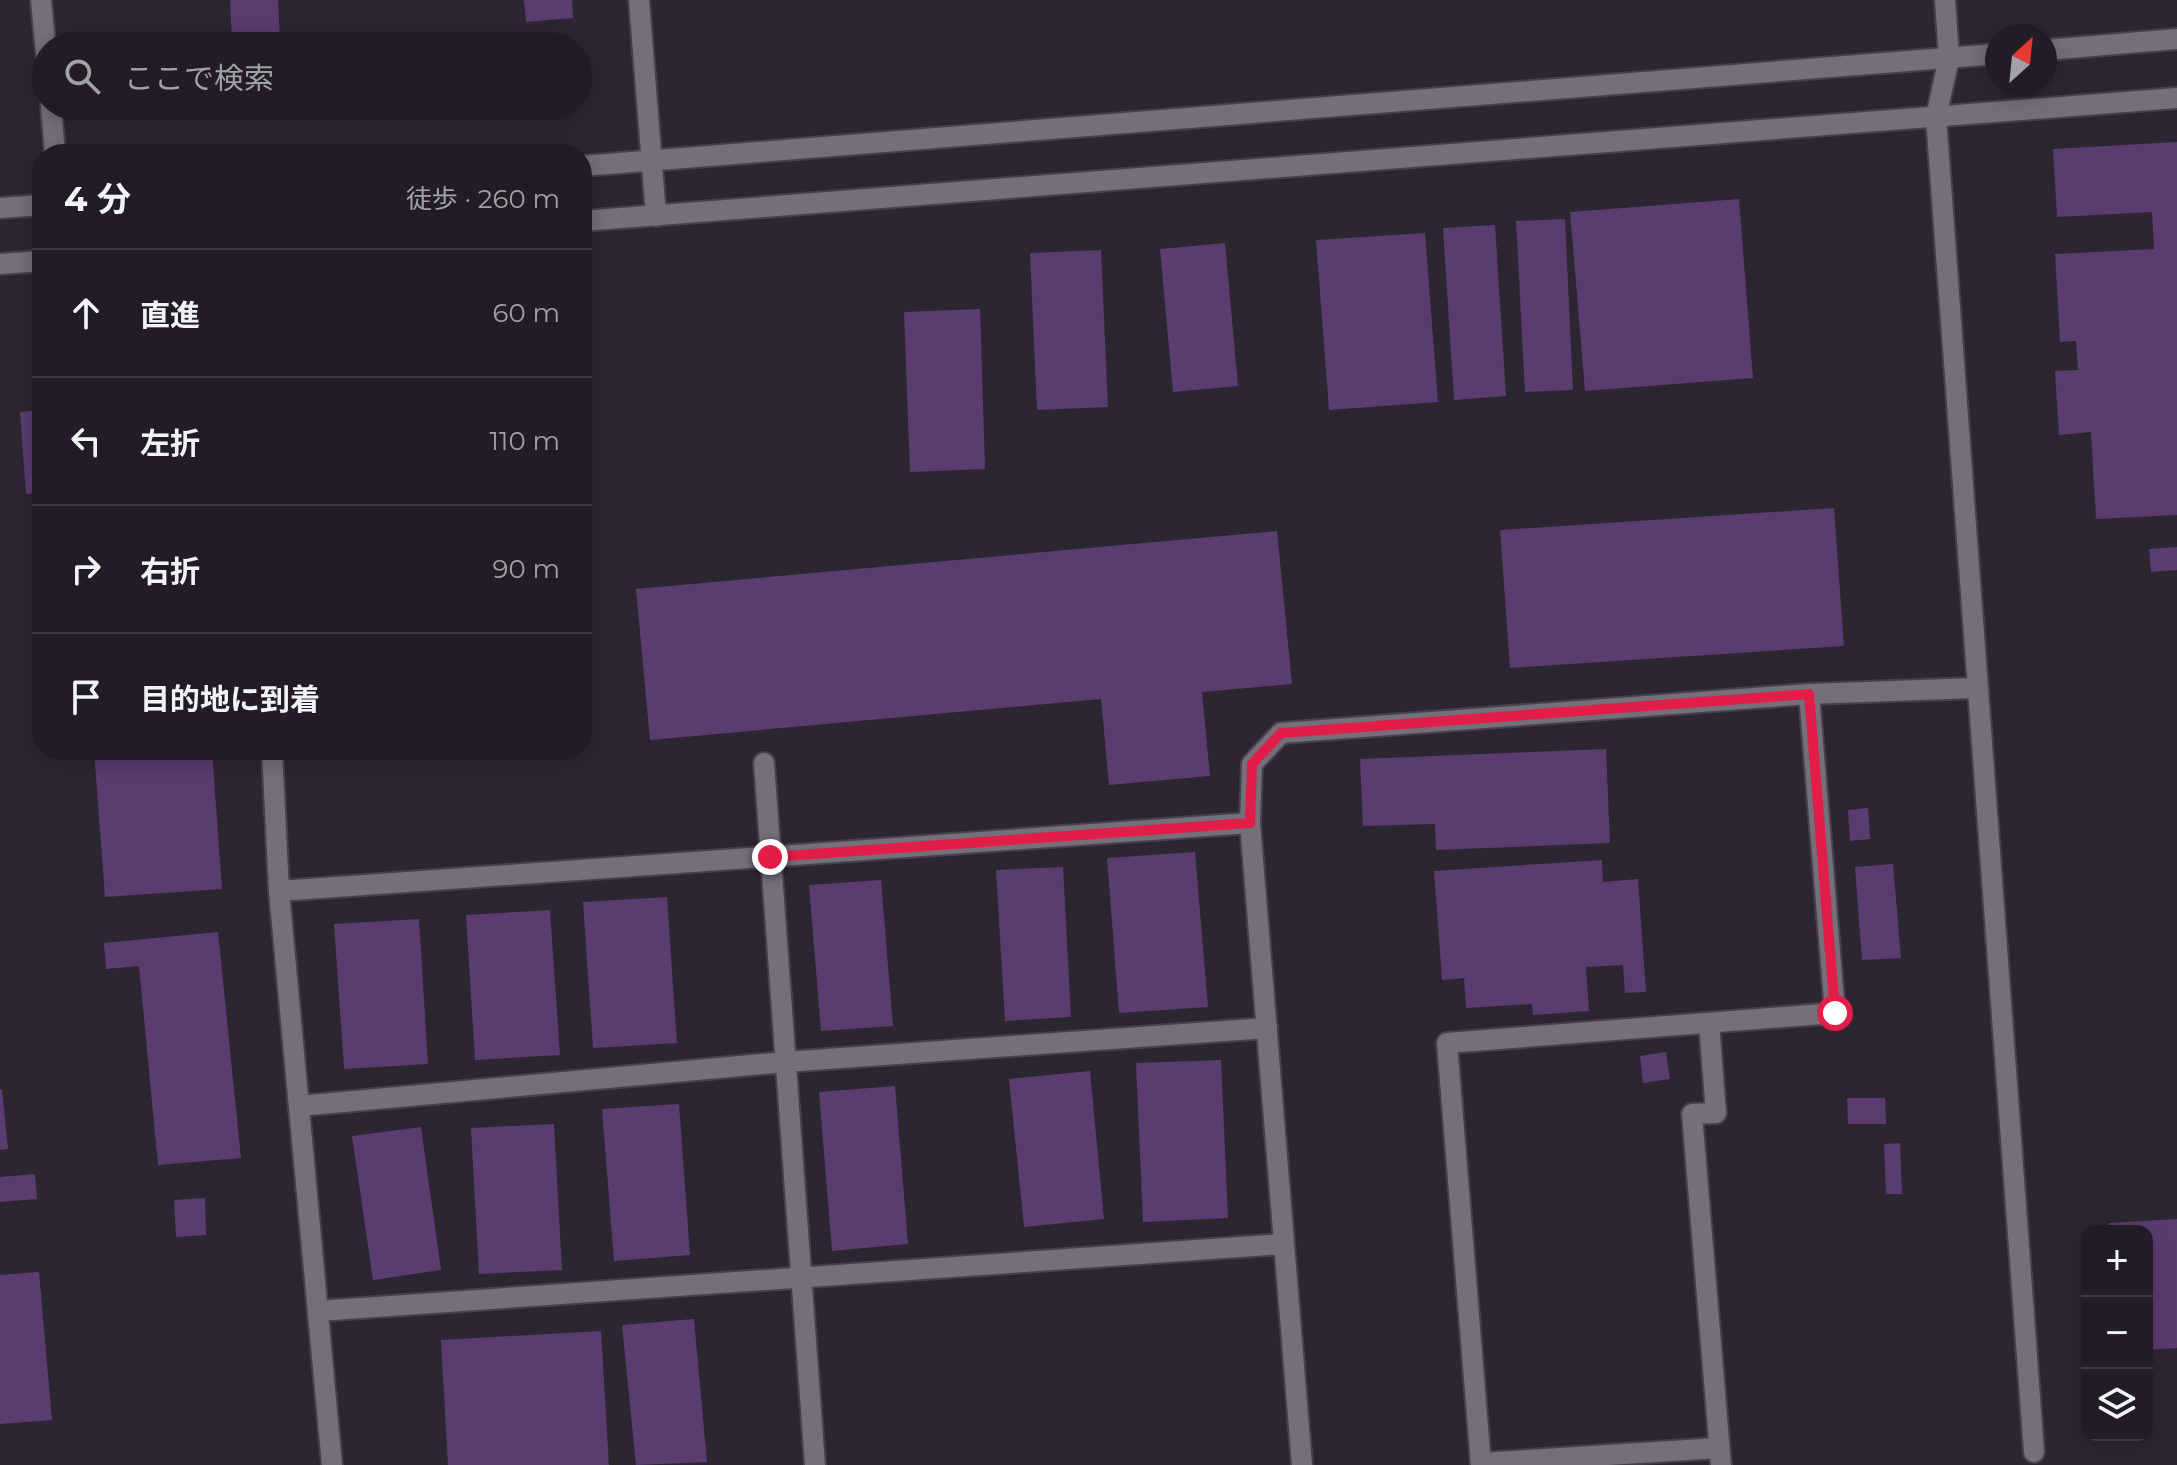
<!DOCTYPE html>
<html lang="ja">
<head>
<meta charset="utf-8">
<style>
	body { margin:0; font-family:Montserrat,"Noto Sans JP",sans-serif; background:#29252d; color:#f1f3f6 }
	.controls { position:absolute; right:24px; bottom:24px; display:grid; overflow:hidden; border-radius:16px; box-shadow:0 4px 20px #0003 }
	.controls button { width:72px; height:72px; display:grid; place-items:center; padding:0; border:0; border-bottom:2px solid #3e3a42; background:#211c25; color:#f1f3f6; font:40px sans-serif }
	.compass { position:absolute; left:1985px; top:24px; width:72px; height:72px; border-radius:50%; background:#211c25; box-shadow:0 4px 20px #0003; rotate:27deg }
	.stop { position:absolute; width:24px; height:24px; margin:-18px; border:6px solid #e11d48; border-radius:50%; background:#fff }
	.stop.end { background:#e11d48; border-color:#fff; box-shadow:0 2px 8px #0008 }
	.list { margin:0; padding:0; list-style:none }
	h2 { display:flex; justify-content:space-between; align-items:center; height:104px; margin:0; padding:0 32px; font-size:34px }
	h2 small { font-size:26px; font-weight:400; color:#a2a1a7 }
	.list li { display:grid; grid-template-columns:52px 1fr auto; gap:24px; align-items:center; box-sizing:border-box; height:128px; padding:0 32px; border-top:2px solid #3e3a42 }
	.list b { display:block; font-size:30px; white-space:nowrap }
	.list em { font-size:26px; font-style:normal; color:#a2a1a7 }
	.icon { flex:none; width:44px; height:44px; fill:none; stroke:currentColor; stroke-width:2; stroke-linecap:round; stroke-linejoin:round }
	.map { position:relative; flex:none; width:2177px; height:1465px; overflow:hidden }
	.search { position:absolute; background:#211c25; box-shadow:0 4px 20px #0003; left:32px; top:32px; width:560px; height:88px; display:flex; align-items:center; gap:20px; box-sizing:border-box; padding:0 28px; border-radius:44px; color:#a2a1a7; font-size:30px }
	.panel { position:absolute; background:#211c25; box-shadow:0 4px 20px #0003; left:32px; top:144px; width:560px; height:616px; border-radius:32px }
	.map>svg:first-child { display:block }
</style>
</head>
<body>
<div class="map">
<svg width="2177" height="1465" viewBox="0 0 2177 1465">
	<rect width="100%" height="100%" fill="#2c2631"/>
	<g fill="#5b3c70">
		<polygon points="230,0 278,0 280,39 232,41"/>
		<polygon points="524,0 572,0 573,18 526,22"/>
		<polygon points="2177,142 2177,515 2096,519 2091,432 2059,435 2055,371 2078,370 2076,341 2060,342 2055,254 2154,249 2152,212 2057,217 2053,149"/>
		<polygon points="1739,199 1753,378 1585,391 1570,212"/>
		<polygon points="1565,219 1573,390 1525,392 1516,221"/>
		<polygon points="1495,225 1506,396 1454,400 1443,228"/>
		<polygon points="1425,233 1438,402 1329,410 1316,240"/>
		<polygon points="1225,243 1238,386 1173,392 1160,249"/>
		<polygon points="1101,250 1108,407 1037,410 1030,253"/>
		<polygon points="980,309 985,469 910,472 904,312"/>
		<polygon points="42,410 42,493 26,494 20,412"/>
		<polygon points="1834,508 1844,646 1510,668 1500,530"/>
		<polygon points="36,510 42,510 42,562 40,562"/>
		<polygon points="1277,531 1292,684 1202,692 1210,776 1109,785 1101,699 650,740 636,589"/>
		<polygon points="2177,547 2177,570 2151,572 2149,549"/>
		<polygon points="1606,749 1610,843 1436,850 1435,824 1363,826 1360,759"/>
		<polygon points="94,750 212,750 222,889 105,897"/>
		<polygon points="1868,808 1870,839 1850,841 1848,810"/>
		<polygon points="1195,852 1208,1007 1119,1013 1107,858"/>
		<polygon points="1602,860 1603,882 1638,879 1646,992 1625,993 1623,965 1586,967 1589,1011 1533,1015 1532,1004 1466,1008 1464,978 1442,980 1434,871"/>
		<polygon points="1893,864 1901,958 1862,960 1855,867"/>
		<polygon points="1063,867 1071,1017 1005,1021 996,870"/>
		<polygon points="881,880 893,1026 821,1031 809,885"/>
		<polygon points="667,897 677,1043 593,1048 583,902"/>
		<polygon points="550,910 560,1055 475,1060 466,915"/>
		<polygon points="419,919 428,1064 344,1069 334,924"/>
		<polygon points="218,932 241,1158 158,1165 139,966 106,969 104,943"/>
		<polygon points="1666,1052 1670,1079 1643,1083 1640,1056"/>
		<polygon points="1221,1060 1228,1218 1143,1222 1136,1063"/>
		<polygon points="1090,1071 1104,1219 1024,1227 1009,1079"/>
		<polygon points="895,1086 908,1244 832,1251 819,1092"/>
		<polygon points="2,1089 8,1149 0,1150 0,1090"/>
		<polygon points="1847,1098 1885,1098 1886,1124 1848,1124"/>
		<polygon points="679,1104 690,1255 614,1261 602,1109"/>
		<polygon points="554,1124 562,1270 479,1274 471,1128"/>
		<polygon points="421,1127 441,1270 373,1280 352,1136"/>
		<polygon points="1900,1143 1902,1194 1886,1194 1884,1144"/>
		<polygon points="35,1174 37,1199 0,1202 0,1177"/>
		<polygon points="205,1198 206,1235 176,1237 174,1200"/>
		<polygon points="2177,1219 2177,1348 2147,1350 2147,1231 2109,1231 2109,1223"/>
		<polygon points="39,1272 52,1420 0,1424 0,1275"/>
		<polygon points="694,1319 707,1462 636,1465 622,1325"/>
		<polygon points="601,1331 609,1465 448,1465 441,1340"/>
	</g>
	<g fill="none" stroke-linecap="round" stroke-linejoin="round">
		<g stroke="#454149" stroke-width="24">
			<g id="minor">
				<polyline points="41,0 46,53"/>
				<polyline points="639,0 656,216"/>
				<polyline points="1945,0 1949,58 1936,117 2034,1452"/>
				<polyline points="2045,50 2177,39"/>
				<polyline points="51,106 55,154"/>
				<polyline points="582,166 1997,54"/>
				<polyline points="0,208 42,205"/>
				<polyline points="582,221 2177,98"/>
				<polyline points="0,264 42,261"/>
				<polyline points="272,750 279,891 332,1465"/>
				<polyline points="764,763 815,1465"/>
				<polyline points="1250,823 1252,764 1281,733 1809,694 1976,688"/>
				<polyline points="279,891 1250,823 1302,1465"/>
				<polyline points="1709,1023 1716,1113 1692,1114 1721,1465"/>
				<polyline points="299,1106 785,1062 1267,1028"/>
				<polyline points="318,1311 1284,1244"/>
				<polyline points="1481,1463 1719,1448"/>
				<polyline points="1481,1465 1447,1043 1835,1013 1809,694"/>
			</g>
		</g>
		<use href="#minor" stroke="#756e7b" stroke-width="20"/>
	</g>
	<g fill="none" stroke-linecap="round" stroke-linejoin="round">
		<polyline stroke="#e11d48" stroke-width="10" points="770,857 1250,823 1252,764 1281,733 1809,694 1835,1013"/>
	</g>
</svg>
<div class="controls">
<button>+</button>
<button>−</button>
<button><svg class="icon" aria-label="layers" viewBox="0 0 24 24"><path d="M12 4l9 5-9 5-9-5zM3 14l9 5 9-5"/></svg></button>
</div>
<svg class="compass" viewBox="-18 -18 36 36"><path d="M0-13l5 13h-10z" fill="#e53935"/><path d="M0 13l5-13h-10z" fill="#a2a1a7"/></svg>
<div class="stop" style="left:1835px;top:1013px"></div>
<div class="stop end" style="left:770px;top:857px"></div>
<div class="search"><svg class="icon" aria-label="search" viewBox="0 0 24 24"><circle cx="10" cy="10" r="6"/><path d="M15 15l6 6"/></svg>ここで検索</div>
<section class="panel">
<h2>4 分<small>徒歩 · 260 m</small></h2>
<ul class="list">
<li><svg class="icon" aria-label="ahead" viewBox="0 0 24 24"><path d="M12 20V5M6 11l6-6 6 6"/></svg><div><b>直進</b></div><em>60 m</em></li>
<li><svg class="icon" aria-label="left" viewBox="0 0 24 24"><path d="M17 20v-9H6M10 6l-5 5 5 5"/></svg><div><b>左折</b></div><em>110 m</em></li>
<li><svg class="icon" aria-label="right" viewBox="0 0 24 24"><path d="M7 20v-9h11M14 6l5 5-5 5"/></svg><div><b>右折</b></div><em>90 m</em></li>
<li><svg class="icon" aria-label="arrive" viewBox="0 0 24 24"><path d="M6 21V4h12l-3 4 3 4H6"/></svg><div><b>目的地に到着</b></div></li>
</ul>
</section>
</div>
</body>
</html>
